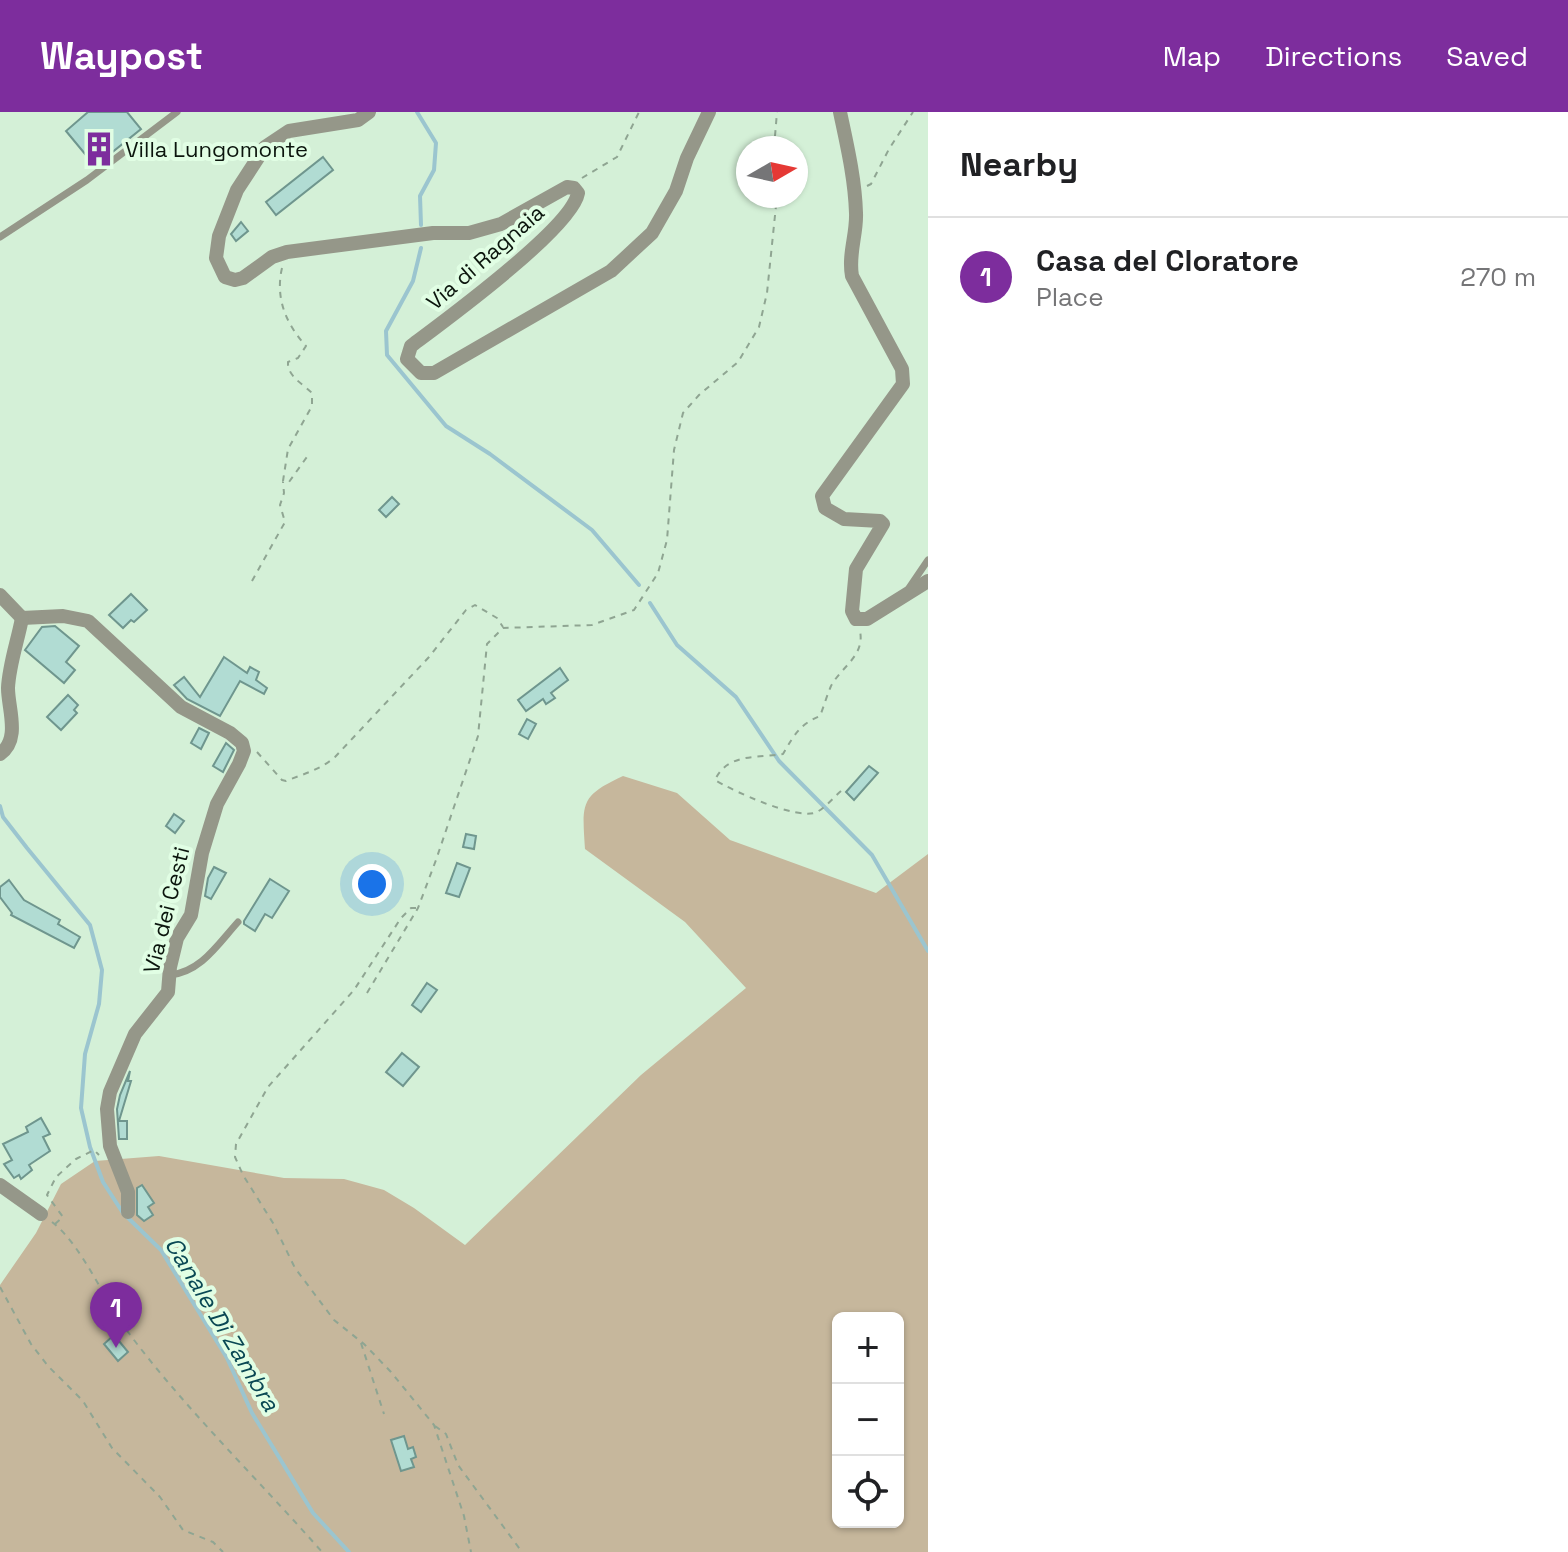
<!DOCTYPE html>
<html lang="en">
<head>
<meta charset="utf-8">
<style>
	body { margin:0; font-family:"Space Grotesk",sans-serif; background:#f2f2f2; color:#202124 }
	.controls { position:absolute; right:24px; bottom:24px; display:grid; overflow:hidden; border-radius:12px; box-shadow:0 2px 6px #0004 }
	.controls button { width:72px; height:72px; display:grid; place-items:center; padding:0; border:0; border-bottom:2px solid #e0e0e0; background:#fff; color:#202124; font:40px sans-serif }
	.compass { position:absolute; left:736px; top:24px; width:72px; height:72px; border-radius:50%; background:#fff; box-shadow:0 2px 6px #0004; rotate:81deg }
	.you { position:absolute; left:372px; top:772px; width:28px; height:28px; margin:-20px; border:6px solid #fff; border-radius:50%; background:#1a73e8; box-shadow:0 0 0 12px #1a73e833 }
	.badge { display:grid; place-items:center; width:52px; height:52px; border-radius:50%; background:#7d2d9d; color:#fff; font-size:26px; font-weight:700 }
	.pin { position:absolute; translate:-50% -66px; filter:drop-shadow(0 2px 4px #0008) }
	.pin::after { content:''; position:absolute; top:42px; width:28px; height:24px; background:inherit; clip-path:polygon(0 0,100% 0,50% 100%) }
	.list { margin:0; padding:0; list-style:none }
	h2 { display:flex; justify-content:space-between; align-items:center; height:104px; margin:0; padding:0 32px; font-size:34px }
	h2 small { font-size:26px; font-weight:400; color:#757577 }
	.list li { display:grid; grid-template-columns:52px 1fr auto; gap:24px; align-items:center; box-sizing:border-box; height:120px; padding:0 32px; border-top:2px solid #e0e0e0 }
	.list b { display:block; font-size:30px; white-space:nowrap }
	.list p { margin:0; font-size:26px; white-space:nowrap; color:#757577 }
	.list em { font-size:26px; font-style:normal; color:#757577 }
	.icon { flex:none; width:44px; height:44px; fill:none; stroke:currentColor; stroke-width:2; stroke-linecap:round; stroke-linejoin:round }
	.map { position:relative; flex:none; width:928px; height:1440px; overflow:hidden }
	header { display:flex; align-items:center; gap:48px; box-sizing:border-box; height:112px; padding:0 40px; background:#7d2d9d; color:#fff }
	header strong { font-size:38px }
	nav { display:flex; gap:44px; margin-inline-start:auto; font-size:28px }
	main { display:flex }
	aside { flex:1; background:#fff }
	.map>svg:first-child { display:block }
</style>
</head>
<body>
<header>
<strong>Waypost</strong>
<nav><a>Map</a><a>Directions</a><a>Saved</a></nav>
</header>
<main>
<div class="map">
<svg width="928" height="1440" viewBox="0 0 928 1440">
	<rect width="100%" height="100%" fill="#d4f0d7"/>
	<path fill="#c6b79c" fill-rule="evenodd" d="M623 664 677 681 730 728 876 781 928 742V1440H0V1173L36 1121 61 1072 95 1049 159 1044 284 1066 344 1067 384 1078 414 1096 465 1133 641 963 746 876 685 810 585 737C582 691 580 684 623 664ZM838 1206H898V1410H838Z"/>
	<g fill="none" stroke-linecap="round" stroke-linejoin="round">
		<g stroke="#9bc5cf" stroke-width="4">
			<polyline points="417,0 436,31 434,58 420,84 421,113"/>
			<polyline points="421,136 413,169 386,219 387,243 446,314 490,342 592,418 639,473"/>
			<polyline points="650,491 677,533 736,585 779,649 872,743 928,839"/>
			<polyline points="0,694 3,705 27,736 90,813 102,858 99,892 85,942 81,996 90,1035 103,1070 123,1101 161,1138 227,1246 252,1301 313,1401 349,1440"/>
		</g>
	</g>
	<g fill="#b1dcd3" stroke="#6f968e" stroke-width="2">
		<polygon points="88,0 127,0 141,17 95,54 66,19"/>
		<polygon points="323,45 333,58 276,103 266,90"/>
		<polygon points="241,110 248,119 236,129 231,122"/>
		<polygon points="392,385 399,392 386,405 379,398"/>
		<polygon points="131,482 147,498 134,510 131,508 123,516 109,503"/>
		<polygon points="55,514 79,534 66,550 75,558 64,571 25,538 42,515"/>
		<polygon points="224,545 247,561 250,555 259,560 256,568 267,576 264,582 240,569 220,604 187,587 174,573 184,565 200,585"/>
		<polygon points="560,556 568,568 551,581 555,586 546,592 543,587 526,599 518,588"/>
		<polygon points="68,583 78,593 74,598 77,601 61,618 47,605"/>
		<polygon points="527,607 536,612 528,627 519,622"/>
		<polygon points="199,616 209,621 201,637 191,631"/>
		<polygon points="226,631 234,638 223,660 213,654"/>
		<polygon points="869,654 878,661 854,688 846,680"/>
		<polygon points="174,702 184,709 175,721 166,714"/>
		<polygon points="466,722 476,724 474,737 463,735"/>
		<polygon points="457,751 470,756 459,785 446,781"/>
		<polygon points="214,755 226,761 211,787 205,784 208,766"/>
		<polygon points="270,767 289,779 272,806 265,802 255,819 244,812 244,809"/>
		<polygon points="9,768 24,788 60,808 58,812 80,825 74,836 11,803 12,801 0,785 0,775"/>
		<polygon points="427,871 437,878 421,900 412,893"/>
		<polygon points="402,941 419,955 403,974 386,960"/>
		<polygon points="130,959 128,969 131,969 119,1009 127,1009 127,1027 119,1027 117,997 120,983"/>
		<polygon points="41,1006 50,1022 43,1025 50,1039 29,1053 32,1058 21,1067 19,1063 14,1066 4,1052 12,1048 3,1032 28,1020 26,1015"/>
		<polygon points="142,1073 154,1091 148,1095 153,1103 144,1109 137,1103 137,1076"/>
		<polygon points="114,1223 128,1240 118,1249 104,1232"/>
		<polygon points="404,1324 408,1337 413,1335 416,1345 411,1347 414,1355 401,1359 391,1328"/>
	</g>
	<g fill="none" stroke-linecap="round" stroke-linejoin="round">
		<g stroke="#8fa592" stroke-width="2" stroke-dasharray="6 6" stroke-linecap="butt">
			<polyline points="774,36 777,0"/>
			<polyline points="582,66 617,45 639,0"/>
			<polyline points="867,74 871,72 889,37 913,0"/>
			<path d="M282 156C275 186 286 212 306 234L298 246 288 250C287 264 303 272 312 281V294L288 337 283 369 289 370 309 342"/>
			<polyline points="252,469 285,410 280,393 284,381 283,370"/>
			<path d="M257 640 282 668 286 669C303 662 320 658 335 645L429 545 466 498 475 493 497 506 503 515"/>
			<path d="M841 679C834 685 826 695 817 700 798 709 733 679 715 668 727 641 758 646 783 642 794 623 800 612 820 604 824 594 827 583 831 574 841 555 865 544 860 519"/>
			<polyline points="416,796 411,796 401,806 354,878 268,975 236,1032 235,1045 243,1063 273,1111 295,1156 334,1208 364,1232 391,1260 434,1313 464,1404 471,1440"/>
			<polyline points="367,881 418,796 436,748 478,624 487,532 503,516 592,513 634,498 658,461 667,428 674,338 683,301 699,283 738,250 759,215 767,181 777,84"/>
			<path d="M52 1110C82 1133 104 1188 128 1220 186 1298 258 1367 322 1440"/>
			<polyline points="55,1112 63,1105 47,1083 56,1065 76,1047 94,1038 99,1043"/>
			<polyline points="0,1175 31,1232 48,1254 83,1289 112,1336 160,1385 183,1418 213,1430 223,1440"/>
			<polyline points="361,1231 384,1302"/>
			<polyline points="435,1314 446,1322 458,1353 522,1440"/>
		</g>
		<g stroke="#959789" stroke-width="7">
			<polyline points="0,125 87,68 177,0"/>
			<polyline points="909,476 928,448"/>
			<path d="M170 863C201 860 218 832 238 810"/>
		</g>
		<g stroke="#959789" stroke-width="14">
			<path d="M369 0 358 8 289 19 265 35 237 78 219 124 216 146 225 165 235 168 243 166 272 145 287 140 433 121H469L501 112 567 75 574 76 578 81C572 116 443 210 411 234L407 247 421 261H434L611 159 652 121 676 79 687 46 709 0"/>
			<path d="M840 0C847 33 855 67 856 101 857 122 848 142 852 164L902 257 903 272 822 384 825 396 844 407 880 409 883 412 856 457 852 499 856 507H867L928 469"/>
			<polyline points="0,483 22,506 63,504 88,509 181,595 230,621 242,631 244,639 239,652 217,692 202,741 191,803 177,826 170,855 168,880 135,922 110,980 107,997 110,1034 128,1080 128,1100"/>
			<path d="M0 642C21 627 8 597 8 576 9 553 18 528 22 506"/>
			<polyline points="0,1073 41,1102"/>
		</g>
	</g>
	<defs>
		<g id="building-bare" transform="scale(2.76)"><path d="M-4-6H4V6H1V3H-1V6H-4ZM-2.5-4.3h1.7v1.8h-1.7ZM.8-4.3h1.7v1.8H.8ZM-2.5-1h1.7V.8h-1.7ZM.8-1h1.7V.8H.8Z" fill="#7d2d9d" stroke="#e1fee4" stroke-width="2.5" paint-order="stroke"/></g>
	</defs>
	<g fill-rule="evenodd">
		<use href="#building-bare" x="99" y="37"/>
	</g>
	<g text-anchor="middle" stroke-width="8" stroke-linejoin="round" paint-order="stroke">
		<g font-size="22" fill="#0b150d" stroke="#e1fee4" text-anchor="start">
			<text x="125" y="45">Villa Lungomonte</text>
		</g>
		<g font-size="22" fill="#0b150d" stroke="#e1fee4">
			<text transform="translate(485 145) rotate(-41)" y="8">Via di Ragnaia</text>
			<text transform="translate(166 798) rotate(-76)" y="8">Via dei Cesti</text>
		</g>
		<g font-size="24" font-style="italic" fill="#094753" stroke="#e1fee4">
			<text transform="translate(222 1212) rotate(59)" y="8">Canale Di Zambra</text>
		</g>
	</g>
</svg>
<div class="controls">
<button>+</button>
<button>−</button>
<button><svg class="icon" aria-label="locate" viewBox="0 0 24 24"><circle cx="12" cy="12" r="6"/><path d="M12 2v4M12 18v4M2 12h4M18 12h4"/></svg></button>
</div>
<svg class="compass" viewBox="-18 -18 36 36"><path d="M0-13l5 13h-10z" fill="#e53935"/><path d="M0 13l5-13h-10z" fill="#757577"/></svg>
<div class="you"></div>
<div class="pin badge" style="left:116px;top:1236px">1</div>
</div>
<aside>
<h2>Nearby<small></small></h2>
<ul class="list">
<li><span class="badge">1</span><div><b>Casa del Cloratore</b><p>Place</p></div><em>270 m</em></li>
</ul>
</aside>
</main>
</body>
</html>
